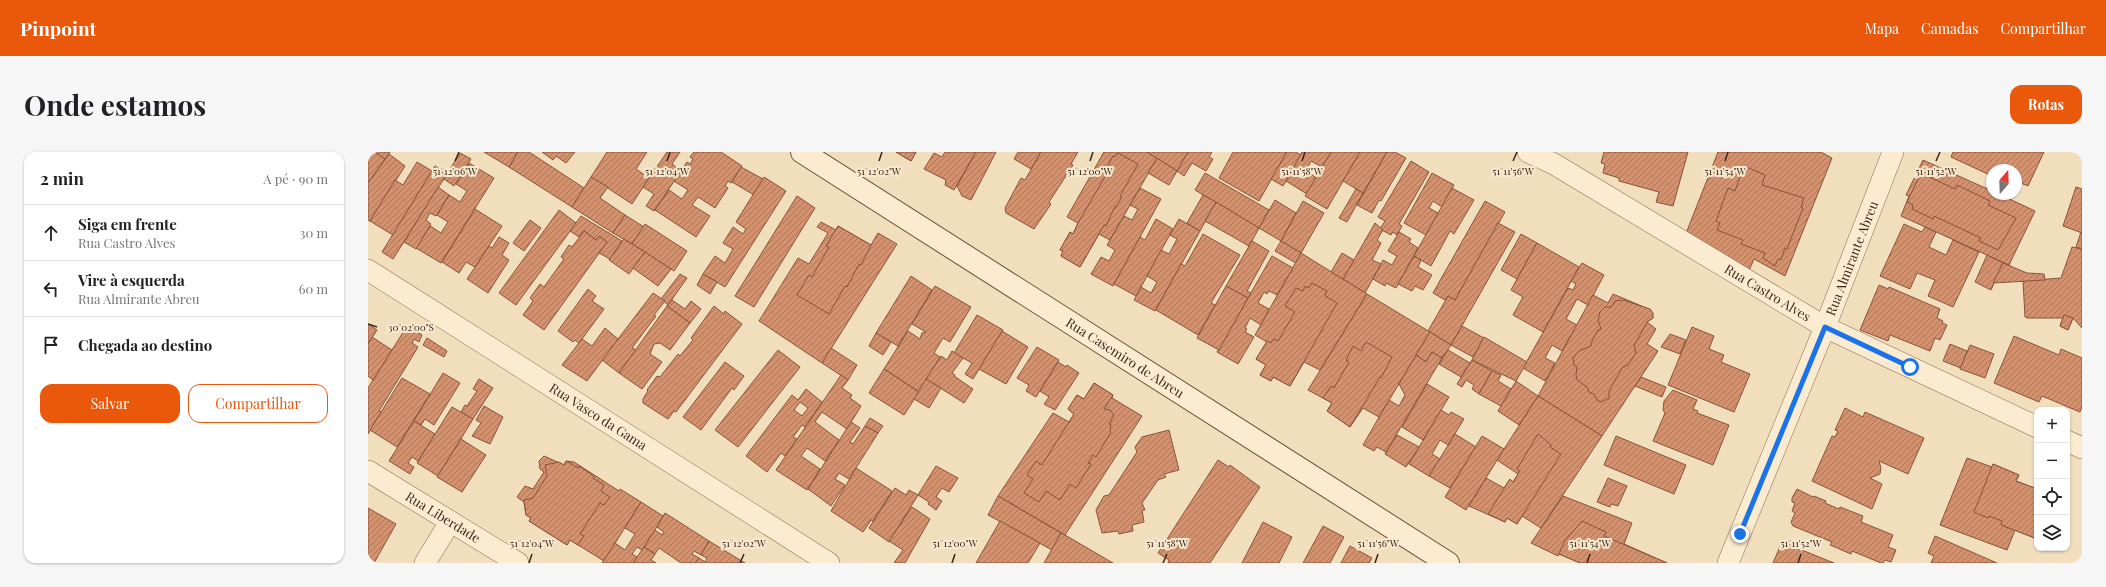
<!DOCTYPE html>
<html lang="pt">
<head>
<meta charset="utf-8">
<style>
	body { margin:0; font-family:"Playfair Display",serif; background:#f6f6f6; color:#202124 }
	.controls { position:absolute; right:12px; bottom:12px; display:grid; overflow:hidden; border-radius:8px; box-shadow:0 1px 3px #0004 }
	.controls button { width:36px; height:36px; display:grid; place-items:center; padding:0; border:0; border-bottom:1px solid #e0e0e0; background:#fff; color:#202124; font:20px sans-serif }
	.compass { position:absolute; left:1618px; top:12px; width:36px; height:36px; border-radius:50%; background:#fff; box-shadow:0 1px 3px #0004; rotate:19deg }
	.stop { position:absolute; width:12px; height:12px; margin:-9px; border:3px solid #1a73e8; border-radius:50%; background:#fff }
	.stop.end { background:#1a73e8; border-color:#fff; box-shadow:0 1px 4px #0008 }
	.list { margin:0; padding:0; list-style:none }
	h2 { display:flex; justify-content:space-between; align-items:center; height:52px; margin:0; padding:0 16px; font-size:17px }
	h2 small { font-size:13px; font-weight:400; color:#757577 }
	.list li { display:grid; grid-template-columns:26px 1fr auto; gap:12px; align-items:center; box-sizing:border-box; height:56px; padding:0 16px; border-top:1px solid #e0e0e0 }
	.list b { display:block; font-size:15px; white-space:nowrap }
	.list p { margin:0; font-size:13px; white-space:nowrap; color:#757577 }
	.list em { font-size:13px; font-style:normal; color:#757577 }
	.actions { display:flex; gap:8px; padding:12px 16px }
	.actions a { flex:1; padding:9px 0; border:1px solid #ea580c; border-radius:12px; text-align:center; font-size:14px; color:#ea580c }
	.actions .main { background:#ea580c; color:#fff }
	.icon { flex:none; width:22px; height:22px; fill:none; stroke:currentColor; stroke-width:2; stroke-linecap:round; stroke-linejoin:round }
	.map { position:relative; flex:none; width:1714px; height:411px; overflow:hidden; border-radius:12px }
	header { display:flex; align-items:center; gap:24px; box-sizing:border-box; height:56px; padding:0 20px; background:#ea580c; color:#fff }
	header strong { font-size:19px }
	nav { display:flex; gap:22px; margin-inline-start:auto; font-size:14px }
	.intro { display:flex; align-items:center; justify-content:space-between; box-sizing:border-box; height:96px; padding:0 24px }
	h1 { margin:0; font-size:28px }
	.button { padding:10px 18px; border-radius:12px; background:#ea580c; color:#fff; font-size:14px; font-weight:700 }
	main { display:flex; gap:24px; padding:0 24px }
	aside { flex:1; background:#fff; border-radius:12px; box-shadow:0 1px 3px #0004 }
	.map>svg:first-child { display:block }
</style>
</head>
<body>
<header>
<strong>Pinpoint</strong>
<nav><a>Mapa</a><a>Camadas</a><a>Compartilhar</a></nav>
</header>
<div class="intro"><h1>Onde estamos</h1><a class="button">Rotas</a></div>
<main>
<aside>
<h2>2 min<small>A pé · 90 m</small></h2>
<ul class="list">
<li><svg class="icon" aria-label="ahead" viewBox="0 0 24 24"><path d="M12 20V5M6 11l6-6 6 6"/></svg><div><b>Siga em frente</b><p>Rua Castro Alves</p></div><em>30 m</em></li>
<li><svg class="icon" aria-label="left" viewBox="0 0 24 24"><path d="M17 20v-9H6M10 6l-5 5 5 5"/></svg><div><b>Vire à esquerda</b><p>Rua Almirante Abreu</p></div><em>60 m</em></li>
<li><svg class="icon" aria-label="arrive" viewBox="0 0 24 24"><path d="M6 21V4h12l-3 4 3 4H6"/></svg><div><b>Chegada ao destino</b></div></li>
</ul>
<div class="actions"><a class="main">Salvar</a><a>Compartilhar</a></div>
</aside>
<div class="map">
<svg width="1714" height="411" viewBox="0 0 1714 411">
	<defs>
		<pattern id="building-hatch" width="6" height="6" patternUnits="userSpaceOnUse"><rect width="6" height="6" fill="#d2916f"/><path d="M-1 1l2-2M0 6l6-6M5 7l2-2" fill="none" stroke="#ab765a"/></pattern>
	</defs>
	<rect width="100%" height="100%" fill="#f1debd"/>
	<g fill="url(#building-hatch)" stroke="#8b5339" fill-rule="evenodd">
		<polygon points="0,0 7,0 17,7 0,31"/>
		<polygon points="7,0 22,0 17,7"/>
		<polygon points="116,0 150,0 141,15"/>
		<polygon points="150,0 161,0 216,36 204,55 141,15"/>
		<polygon points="174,0 207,0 198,11 188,4 185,8"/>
		<polygon points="239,0 279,0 268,17 281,26 264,52 223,25"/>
		<polygon points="299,0 312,0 304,12 313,19 286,59 278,54 286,42 275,35"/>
		<polygon points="326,0 353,0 374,14 363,31 360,29 357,34 360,36 347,56 330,45 324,53 342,64 328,85 287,58 301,38 314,47 320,38 306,29 319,10 322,12 325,7 322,5"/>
		<polygon points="528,0 548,0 543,9"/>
		<polygon points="528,0 548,0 543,9"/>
		<polygon points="577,0 608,0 586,38 577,33 578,28 556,17 566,1 574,5"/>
		<polygon points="608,0 628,0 603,48 594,44 589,34"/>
		<polygon points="650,0 673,0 663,17 646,7"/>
		<polygon points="673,0 710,0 703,12 705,13 681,50 683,52 666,77 638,61 637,56 653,26 657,28"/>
		<polygon points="736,0 779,0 789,6 742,88 731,82 712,115 693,104 695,99 692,98 702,80 705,82 710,71 699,65"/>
		<polygon points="779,0 820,0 809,19"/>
		<polygon points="820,0 844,0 841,5 845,7 838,19 824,11 816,24 809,19"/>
		<polygon points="865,0 919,0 891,49 851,26"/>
		<polygon points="919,0 928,0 933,3 915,34 903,27"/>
		<polygon points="934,0 963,0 954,15 943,9 938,19 949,26 939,42 918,29"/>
		<polygon points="963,0 992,0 959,57 937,44"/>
		<polygon points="992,0 1019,0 995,41 975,29"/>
		<polygon points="1019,0 1027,0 1038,6 1013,49 1011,48 1004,61 989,53"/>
		<polygon points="1236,0 1320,0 1305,54 1288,50 1291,40 1251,29 1251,26 1235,21 1237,12 1233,11"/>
		<polygon points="1350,0 1453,0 1464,6 1417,124 1386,107 1380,121 1317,84"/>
		<polygon points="1585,0 1676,0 1660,34 1648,29 1648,18 1624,18 1624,24 1583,5"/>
		<polygon points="92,1 103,7 86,34 76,27"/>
		<polygon points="750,1 770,12 752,44 754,45 748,55 747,54 738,74 736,73 712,115 693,104 695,99 692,98 702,80 705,82 710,71 738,23 736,21 745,4 747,5"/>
		<polygon points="21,2 37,14 2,69 0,68 0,31"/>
		<polygon points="789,6 809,19 801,33 780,21"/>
		<polygon points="1555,8 1624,39 1624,42 1631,42 1667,59 1641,113 1533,64 1541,44 1538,43"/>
		<polygon points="1043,9 1061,20 1031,72 1034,74 1029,83 1025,80 1023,83 1012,77 1017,69 1010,65"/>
		<polygon points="49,10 64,19 25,83 2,69 27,28 35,33"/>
		<polygon points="101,11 126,26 73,111 48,96 62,74 73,81 80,70 69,63 81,43 92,50 99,39 88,32"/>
		<polygon points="67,14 79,22 25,107 14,100"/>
		<polygon points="1376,14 1397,23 1394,33 1436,46 1433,55 1435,56 1419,97 1417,96 1413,108 1410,107 1407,114 1395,106 1397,101 1373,92 1375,88 1349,78 1352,71 1348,69 1360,36 1367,39"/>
		<polygon points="373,15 395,27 386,43 364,30"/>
		<polygon points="837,21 901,58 891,76 827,38"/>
		<polygon points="1064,21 1086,33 1074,55 1065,49 1061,56 1070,61 1058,83 1036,71"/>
		<polygon points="1553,21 1587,37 1589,33 1622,49 1620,53 1648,66 1630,98 1611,89 1613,86 1566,64 1565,67 1544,57 1545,53 1539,50"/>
		<polygon points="223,25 240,35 232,46 257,63 245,81 204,55"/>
		<polygon points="396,25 418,39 357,135 335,122 347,104 357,111 365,97 355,91 365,75 375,82 378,77 368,70"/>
		<polygon points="70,35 81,43 68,64 62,61 58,68 63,72 48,97 36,90"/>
		<polygon points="1708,35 1714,37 1714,81 1695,74"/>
		<polygon points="772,36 793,47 745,134 723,122 733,105 741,109 747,98 739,93 756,64 764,68 770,57 762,53"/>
		<polygon points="1084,36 1106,48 1086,82 1082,79 1063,114 1046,104"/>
		<polygon points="988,37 995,41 979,70 971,66"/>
		<polygon points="835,43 848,50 832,79 819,71"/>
		<polygon points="429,44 447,56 386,155 367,144"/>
		<polygon points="907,48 928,61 913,89 891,76"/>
		<polygon points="935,49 956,61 933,101 913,89"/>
		<polygon points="1117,49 1137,60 1087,148 1080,144 1077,148 1065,141"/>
		<polygon points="848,50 891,76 881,94 837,69"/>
		<polygon points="107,57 134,74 107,115 98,110 91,121 74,110"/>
		<polygon points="191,58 208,71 148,153 131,141"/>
		<polygon points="257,63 276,75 264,92 245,81"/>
		<polygon points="213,64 254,89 242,107 231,101 239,90 231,84 228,88 216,79 211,85 202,79"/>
		<polygon points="788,67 805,77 768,144 746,132 772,85 777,88"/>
		<polygon points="811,67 832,79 787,159 766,148 773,135 783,141 789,130 779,124 793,98 801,102 809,87 802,83"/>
		<polygon points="162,68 173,76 156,99 145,91"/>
		<polygon points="453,70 468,78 470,74 503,93 510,81 529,92 454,211 391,169 430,106 441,112 460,81 449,75"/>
		<polygon points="1007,71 1015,78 1009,88 1013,91 1004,108 1013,112 997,141 975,127"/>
		<polygon points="1130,71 1147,80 1083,193 1060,179 1080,144 1087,148"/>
		<polygon points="277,72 319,99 306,119 264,92"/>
		<polygon points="1536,72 1554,80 1557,75 1568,80 1561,95 1578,103 1585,88 1611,100 1585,155 1560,144 1567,128 1549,121 1542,137 1512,124"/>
		<polygon points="470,74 503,93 493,113 491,112 479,135 477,134 461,162 429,143 441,123 444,125 461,95 458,94"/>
		<polygon points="216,79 228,88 231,84 239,90 176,178 155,163 165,149 162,146 172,132 176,135 196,107 193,105 201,93 204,95"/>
		<polygon points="1031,80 1043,87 1041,90 1050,96 1028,136 1018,131 1017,134 1005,127 1015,108 1024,113 1029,104 1020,99"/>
		<polygon points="1713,80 1714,81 1714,97 1708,95"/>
		<polygon points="835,82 872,103 843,151 847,153 830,183 788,158 813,112 817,114"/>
		<polygon points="1153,82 1169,91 1149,127 1133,118"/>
		<polygon points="131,85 141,91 134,103 141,108 120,141 99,127 121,94 124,96"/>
		<polygon points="256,87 277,100 261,122 241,108"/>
		<polygon points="884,89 901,99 879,139 883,141 880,146 858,134"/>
		<polygon points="913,89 933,101 928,111 907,99"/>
		<polygon points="1169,91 1211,115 1175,180 1145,163 1155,145 1143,138"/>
		<polygon points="1704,95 1714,97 1714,176 1705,166 1700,178 1692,174 1695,166 1660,166 1657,165 1655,129 1693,126"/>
		<polygon points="277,100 303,117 290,134 265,116"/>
		<polygon points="933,101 999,142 952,218 936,210 922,234 905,225 903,229 892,223 898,213 888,207 899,190 887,183"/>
		<polygon points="974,101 986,108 975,127 963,120"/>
		<polygon points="1619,103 1635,111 1623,138 1607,130"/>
		<polygon points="904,104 925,116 909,143 901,139 899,142 896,140 890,151 901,157 893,173 882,166 877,176 879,177 877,180 886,185 870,212 849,200"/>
		<polygon points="1046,104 1053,108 1050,115 1064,123 1055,138 1047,134 1044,139 1030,132"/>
		<polygon points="1214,111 1236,123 1220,153 1209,147 1198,167 1209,173 1194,199 1184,193 1177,206 1187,211 1177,229 1155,216 1200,136 1205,138 1208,132 1203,129"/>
		<polygon points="1635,111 1659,121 1676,122 1677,128 1625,131"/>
		<polygon points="312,122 319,126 300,153 293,147"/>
		<polygon points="335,122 349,130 342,142 329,133"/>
		<polygon points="543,124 564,138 530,194 508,181"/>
		<polygon points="944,131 959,139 957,144 969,151 922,234 905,225 903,229 892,223 898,213 888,207 899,189 903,191 906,187 910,189 927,160 917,154 928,136 935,139 937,134 941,136"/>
		<polygon points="1511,133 1520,137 1521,135 1572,157 1569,166 1575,169 1574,171 1579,173 1572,188 1567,186 1562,199 1522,183 1520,189 1492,178"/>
		<polygon points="567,134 603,155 582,190 575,186 566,201 572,205 551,240 516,217 540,179 552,187 554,181 558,180 544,172"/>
		<polygon points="858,134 880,146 851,198 829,186"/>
		<polygon points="220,137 228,144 224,149 236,157 211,191 207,188 205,190 190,179"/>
		<polygon points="285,141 297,149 286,163 288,164 264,196 268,198 251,221 234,208"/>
		<polygon points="999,142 1062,180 1011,265 995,256 982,275 959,259 964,251 940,238"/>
		<polygon points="1245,142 1283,158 1285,166 1279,170 1288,177 1279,192 1290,199 1234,284 1170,244 1225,143 1240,151"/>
		<polygon points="304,148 317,157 323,149 333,157 322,171 299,154"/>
		<polygon points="1255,148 1282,157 1285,161 1285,166 1279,170 1266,194 1268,201 1260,213 1254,216 1241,239 1241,246 1233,250 1229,248 1226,242 1221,240 1219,235 1209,228 1208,223 1209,215 1206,213 1205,206 1211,199 1223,194 1223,191 1230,178 1233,177 1230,168 1232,160 1237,155 1243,155 1247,149"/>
		<polygon points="299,154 322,171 302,198 292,191 286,192 282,202 294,210 274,237 251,221"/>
		<polygon points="346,154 356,162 357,159 374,172 308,260 306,259 300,267 275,251 275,247 280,239 279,238 289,224 292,225 310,202 312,204 325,188 323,186"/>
		<polygon points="609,163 635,178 605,227 597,222 604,211 586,201"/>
		<polygon points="1696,163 1705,166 1700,178 1692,174"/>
		<polygon points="0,172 9,178 0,192"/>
		<polygon points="39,174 54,183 51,190 46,187 44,191 50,195 11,259 14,260 0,282 0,236"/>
		<polygon points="1094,174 1116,186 1105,205 1083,193"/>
		<polygon points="1324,175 1346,184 1341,197 1356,203 1353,210 1382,222 1366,260 1300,233"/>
		<polygon points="237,176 250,187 219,229 194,213 214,187 224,194"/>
		<polygon points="634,179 660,195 638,232 611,217"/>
		<polygon points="1062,180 1083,193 1074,206 1064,200 1058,210 1048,203"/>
		<polygon points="508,181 523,190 515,203 501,194"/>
		<polygon points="1302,182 1318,188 1312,202 1293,195"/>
		<polygon points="1646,184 1691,203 1693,197 1714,206 1714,255 1712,260 1674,244 1671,250 1626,231"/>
		<polygon points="4,185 24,198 5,228 0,224 0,192"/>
		<polygon points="1116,185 1159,210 1148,229 1104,208"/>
		<polygon points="59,186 79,199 76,205 55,193"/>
		<polygon points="998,190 1024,205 1013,226 1012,225 982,275 959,259 964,251 955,246 963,234 966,236 981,210 978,208 985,194 993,199"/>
		<polygon points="1582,192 1599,199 1593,216 1575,209"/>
		<polygon points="1602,193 1626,202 1617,226 1592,217"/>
		<polygon points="669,195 691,208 668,245 658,239 661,233 649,226"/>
		<polygon points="463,196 489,213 480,228 454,211"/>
		<polygon points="410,198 432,215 370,295 347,278"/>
		<polygon points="1080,198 1102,211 1093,225 1071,212"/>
		<polygon points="584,199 595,206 584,221 587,223 586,224 605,237 596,251 558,227 573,204 579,208"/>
		<polygon points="1064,200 1074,206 1018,300 1009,295 1006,299 995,293 1021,248 1031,254 1037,243 1031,232 1048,203 1058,210"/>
		<polygon points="1104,208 1124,219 1111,242 1104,237 1106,233 1098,228 1094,235 1089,232"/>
		<polygon points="357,210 376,224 366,238 364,236 333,278 315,265"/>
		<polygon points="690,210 698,215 699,213 711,221 687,258 676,252 681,245 672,239"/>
		<polygon points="516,217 551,240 536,263 501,241"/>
		<polygon points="1124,219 1133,223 1130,229 1143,237 1133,254 1111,242"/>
		<polygon points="75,221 92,231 66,273 57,267 53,273 46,269"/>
		<polygon points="473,223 480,228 474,236 484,243 482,246 493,254 479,277 454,260 447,270 471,288 457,309 439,296 433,304 452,317 439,338 408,318"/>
		<polygon points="1273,225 1298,235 1294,245 1267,234"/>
		<polygon points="34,226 62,242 29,295 2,278"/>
		<polygon points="111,227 125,236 105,267 93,260 97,253 99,254 109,239 105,237"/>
		<polygon points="558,227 573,236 561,256 546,247"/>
		<polygon points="1148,229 1170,244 1151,273 1130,259"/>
		<polygon points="726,231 745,243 744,246 774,264 697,383 630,344 685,261 701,270 706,262 700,257 709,243 716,247"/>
		<polygon points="726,231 745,243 736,257 742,258 746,263 741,272 743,273 742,279 743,280 728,305 725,303 720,311 723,312 708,336 702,332 692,348 678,339 671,350 656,341 665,327 659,323 668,309 674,313 701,270 706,262 700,257 709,243 716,247"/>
		<polygon points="1059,232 1081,245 1055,288 1034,275"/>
		<path d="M438 237 454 250 437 275 434 273 425 285 429 287 417 304 413 301 399 320 378 304 424 243 430 248ZM432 250 440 256 434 264 426 258Z"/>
		<polygon points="1305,238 1329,248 1325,257 1330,259 1329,261 1361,273 1345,313 1285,289 1297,261 1295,258 1296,249"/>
		<polygon points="1170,244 1234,284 1173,376 1154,364 1149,372 1139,366 1137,370 1101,354 1118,326 1136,336 1142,327 1145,330 1150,322 1129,308"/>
		<polygon points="116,254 135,265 122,292 104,284 113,271 108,268"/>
		<polygon points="84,255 105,267 70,324 49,311"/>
		<polygon points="1477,256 1495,265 1497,260 1556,286 1540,322 1511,309 1513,316 1512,322 1502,326 1514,332 1504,357 1444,329 1464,284 1467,285 1470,279 1467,278"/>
		<polygon points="1073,258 1081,263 1083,260 1096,267 1080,293 1072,288 1064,302 1072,307 1061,324 1041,312"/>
		<polygon points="502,266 515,274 510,281 497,274"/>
		<polygon points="46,269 67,282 50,309 44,305 40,311 46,315 42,322 21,309"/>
		<polygon points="483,270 492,276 482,290 485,292 497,274 510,281 481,327 471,321 467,327 477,333 463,354 440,337"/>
		<polygon points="801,278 811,318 796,322 798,325 790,328 774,351 777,358 774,358 776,370 764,373 765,379 751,382 750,379 734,381 728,358 736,344 741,343 769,300 767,295 774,285"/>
		<polygon points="1087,282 1108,295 1082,336 1061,324"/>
		<polygon points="1170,282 1183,293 1182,295 1193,302 1149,372 1139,366 1137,370 1120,362 1142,327 1145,330 1150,322 1152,319 1149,317"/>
		<polygon points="1029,283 1051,295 1038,315 1017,302"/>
		<polygon points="1114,284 1136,297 1098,358 1077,345"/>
		<polygon points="1248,284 1318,313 1306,342 1236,313"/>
		<polygon points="93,287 118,303 94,340 69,325"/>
		<polygon points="176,304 196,313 198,309 206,310 251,339 252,337 273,350 236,409 202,388 199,393 161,369 163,366 158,363 156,350 149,345 157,334 165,337 176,320 172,317 171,309"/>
		<polygon points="1599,306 1624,315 1625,312 1651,323 1648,329 1669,337 1669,387 1647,378 1639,398 1572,373"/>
		<polygon points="850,308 861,315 862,313 892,335 842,411 800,411 801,408 790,401"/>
		<polygon points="198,309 210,316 211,314 226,324 225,326 236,333 233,339 242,345 236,353 232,351 212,382 216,384 210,393 202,388 199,393 161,369 163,366 158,363 156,348 165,346 179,324 177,313 191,310 196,313"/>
		<polygon points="1625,312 1651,323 1648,329 1669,337 1669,387 1633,373 1634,369 1621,364 1620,366 1606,360"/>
		<polygon points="568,314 590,326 581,340 574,336 568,345 574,349 568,358 560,352 561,350 550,343"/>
		<polygon points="488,316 524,339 505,369 503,368 495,380 463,359"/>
		<polygon points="1240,326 1259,334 1250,354 1243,352 1242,355 1229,350"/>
		<polygon points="527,336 538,343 541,338 550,343 521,390 501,376"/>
		<polygon points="1429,337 1445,345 1446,344 1458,349 1457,351 1471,357 1472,355 1495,364 1493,370 1525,383 1520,395 1528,398 1523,410 1517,408 1515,411 1513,411 1484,399 1483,402 1462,393 1464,390 1425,374 1423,370 1427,361 1424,359 1427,351 1424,350 1424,346"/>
		<polygon points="630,344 693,381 684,398 620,363"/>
		<polygon points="1195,344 1264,371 1256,392 1299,411 1212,411 1191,402 1190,404 1163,391"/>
		<polygon points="273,350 295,364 287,378 274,398 269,395 264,402 269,405 265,411 234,411 247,391 257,398 267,382 257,376"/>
		<polygon points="544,355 562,367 537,411 526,411 535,398 521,389"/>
		<polygon points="0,356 28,372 6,411 0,411"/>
		<polygon points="297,361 341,389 333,403 326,399 324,402 331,406 327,411 313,411 291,396 287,402 276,395 287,378 294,383 296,380 289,375"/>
		<polygon points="632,369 672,391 660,411 608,411"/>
		<polygon points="1214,369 1238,380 1236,384 1299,411 1212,411 1191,402 1196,390"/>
		<polygon points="895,370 924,385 911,411 874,411"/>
		<polygon points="955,374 976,385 962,411 935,411"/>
		<polygon points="693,381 697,383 745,411 676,411"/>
		<polygon points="1567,384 1629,411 1563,411 1566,404 1560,401"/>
		<polygon points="341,389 377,411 327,411 331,406 337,410 339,406 333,403"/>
		<polygon points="1414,390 1466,411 1405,411"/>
		<polygon points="982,394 1004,406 1001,411 973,411"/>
		<polygon points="276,395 287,402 283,408 288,411 265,411"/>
	</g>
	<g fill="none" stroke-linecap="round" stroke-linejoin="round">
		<g stroke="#8a6d55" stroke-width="22">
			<g id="street">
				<path id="s1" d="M1160 0 1186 12 1457 175 1669 275"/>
				<path id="s2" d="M0 118 461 411"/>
				<polyline points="1699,289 1714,296"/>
				<path id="s3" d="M0 319 150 411"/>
				<polyline points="57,411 82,370"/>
				<path id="s4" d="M1360 411 1457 175 1525 0"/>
			</g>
		</g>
		<g stroke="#6c4e38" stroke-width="24">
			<g id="secondary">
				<path id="s5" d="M434 0 1080 411"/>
			</g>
		</g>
		<use href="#street" stroke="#fbebd0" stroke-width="21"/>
		<use href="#secondary" stroke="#fbebd0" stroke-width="22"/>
	</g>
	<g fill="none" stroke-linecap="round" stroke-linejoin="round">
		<polyline stroke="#1a73e8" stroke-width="5" points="1372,382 1457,175 1542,215"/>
	</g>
	<path fill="none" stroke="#38271b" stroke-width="1.5" d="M87 9 91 0M299 9 302 0M511 9 514 0M722 9 725 0M934 9 937 0M1145 9 1149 0M1357 9 1360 0M1568 9 1572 0M0 172 9 175M161 411 164 402M372 411 376 402M584 411 587 402M795 411 799 402M1007 411 1010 402M1219 411 1222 402M1430 411 1433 402"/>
	<g text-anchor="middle" stroke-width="4" stroke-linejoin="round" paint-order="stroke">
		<g font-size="13" fill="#38271b" stroke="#f8e8cd">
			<text dy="5" stroke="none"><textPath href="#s4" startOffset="329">Rua Almirante Abreu</textPath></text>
			<text dy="5" stroke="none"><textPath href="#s1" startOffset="278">Rua Castro Alves</textPath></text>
			<text dy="5" stroke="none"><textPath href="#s5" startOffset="383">Rua Casemiro de Abreu</textPath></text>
			<text dy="5" stroke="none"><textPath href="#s2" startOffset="273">Rua Vasco da Gama</textPath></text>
			<text dy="5" stroke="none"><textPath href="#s3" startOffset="88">Rua Liberdade</textPath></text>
		</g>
	</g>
	<g font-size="10" text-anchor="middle" fill="#38271b" stroke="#f8e8cd" stroke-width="4" stroke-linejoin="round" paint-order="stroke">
		<text x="511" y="23">51°12'02"W</text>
		<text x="722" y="23">51°12'00"W</text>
		<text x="1145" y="23">51°11'56"W</text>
		<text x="87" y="23">51°12'06"W</text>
		<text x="299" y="23">51°12'04"W</text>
		<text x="934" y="23">51°11'58"W</text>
		<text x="1357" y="23">51°11'54"W</text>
		<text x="1568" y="23">51°11'52"W</text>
		<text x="43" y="179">30°02'00"S</text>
		<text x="164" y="395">51°12'04"W</text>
		<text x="376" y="395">51°12'02"W</text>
		<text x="587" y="395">51°12'00"W</text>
		<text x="799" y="395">51°11'58"W</text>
		<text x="1010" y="395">51°11'56"W</text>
		<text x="1222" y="395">51°11'54"W</text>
		<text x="1433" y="395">51°11'52"W</text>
	</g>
</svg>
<div class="controls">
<button>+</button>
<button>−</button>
<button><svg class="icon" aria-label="locate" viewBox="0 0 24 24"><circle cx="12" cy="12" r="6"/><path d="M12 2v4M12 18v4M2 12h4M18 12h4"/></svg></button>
<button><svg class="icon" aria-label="layers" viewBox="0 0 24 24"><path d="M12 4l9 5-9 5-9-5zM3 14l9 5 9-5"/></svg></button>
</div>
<svg class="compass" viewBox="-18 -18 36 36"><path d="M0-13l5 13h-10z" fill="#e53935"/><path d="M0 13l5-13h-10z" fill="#757577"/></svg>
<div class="stop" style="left:1542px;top:215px"></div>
<div class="stop end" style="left:1372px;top:382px"></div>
</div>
</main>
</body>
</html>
